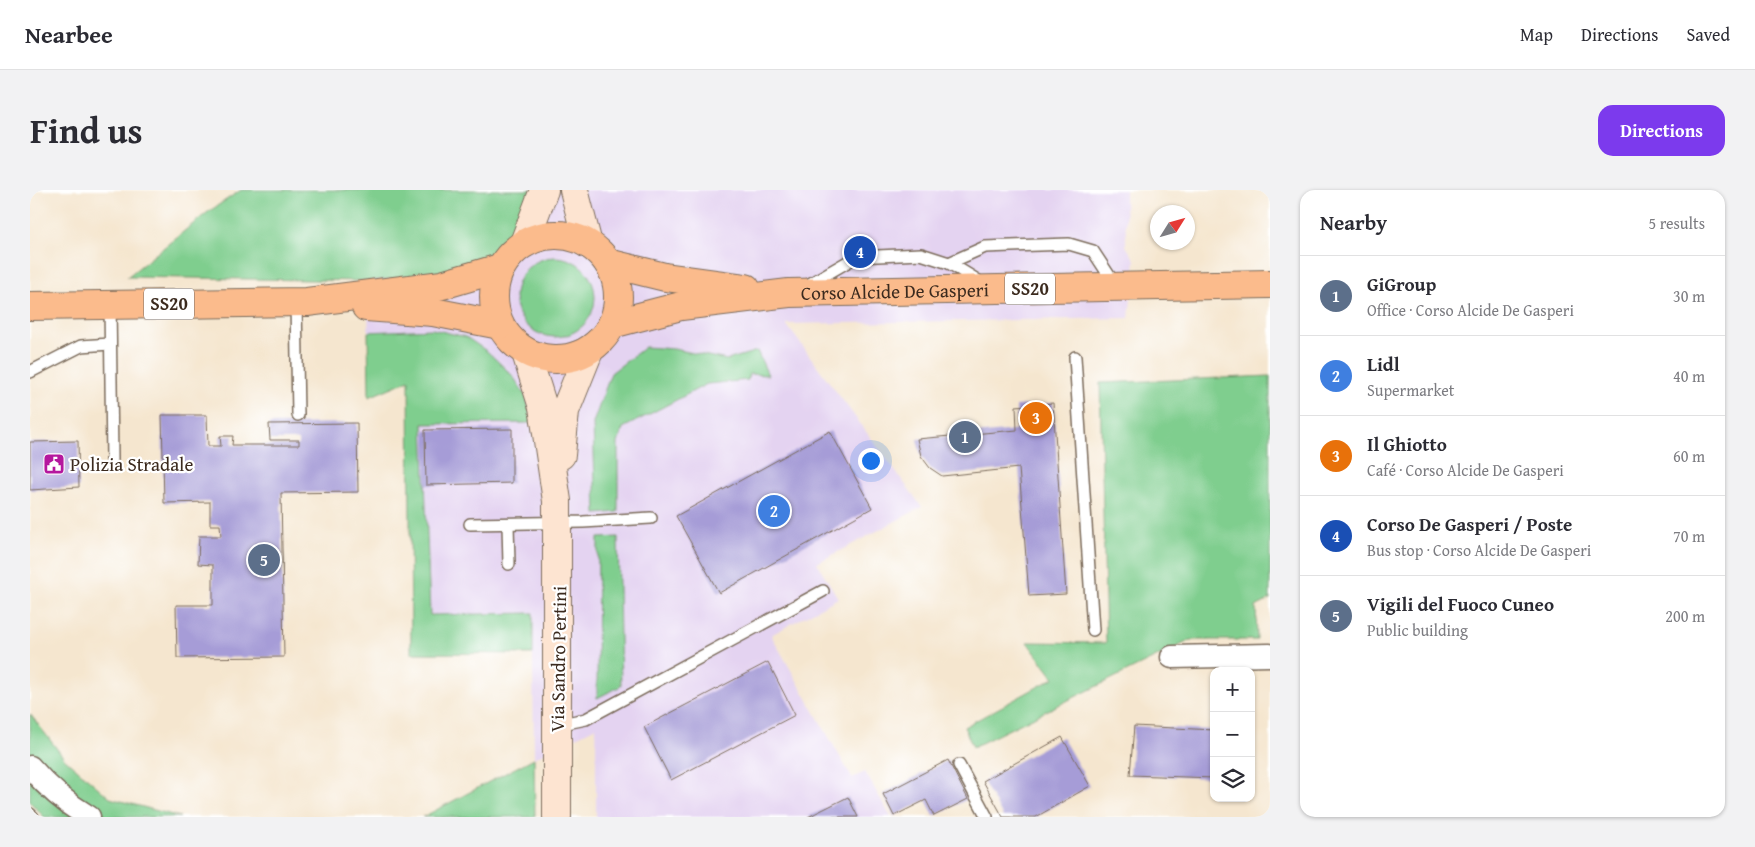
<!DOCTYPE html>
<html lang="en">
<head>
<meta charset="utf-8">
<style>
	body { margin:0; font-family:"Gentium Book Plus",serif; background:#f2f2f3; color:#2b2b33 }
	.controls { position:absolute; right:15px; bottom:15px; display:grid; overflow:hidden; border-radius:10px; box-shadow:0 1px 4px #0004 }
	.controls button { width:45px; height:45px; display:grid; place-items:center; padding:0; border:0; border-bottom:1px solid #e1e1e2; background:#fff; color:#2b2b33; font:25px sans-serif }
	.compass { position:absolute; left:1120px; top:15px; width:45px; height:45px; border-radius:50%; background:#fff; box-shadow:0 1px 4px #0004; rotate:53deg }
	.you { position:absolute; left:840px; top:270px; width:18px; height:18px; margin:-12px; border:4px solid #fff; border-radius:50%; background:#1a73e8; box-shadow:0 0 0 8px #1a73e833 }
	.badge { display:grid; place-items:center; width:32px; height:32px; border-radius:50%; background:#7c3aed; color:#fff; font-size:16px; font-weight:700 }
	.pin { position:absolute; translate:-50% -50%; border:2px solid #fff; box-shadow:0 1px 5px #0006 }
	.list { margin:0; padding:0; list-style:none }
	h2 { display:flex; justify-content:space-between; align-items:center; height:65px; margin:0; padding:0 20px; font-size:21px }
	h2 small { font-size:16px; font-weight:400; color:#7c7c81 }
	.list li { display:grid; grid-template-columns:32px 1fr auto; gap:15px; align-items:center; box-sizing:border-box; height:80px; padding:0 20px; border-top:1px solid #e1e1e2 }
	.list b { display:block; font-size:19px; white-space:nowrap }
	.list p { margin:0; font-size:16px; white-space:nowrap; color:#7c7c81 }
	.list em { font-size:16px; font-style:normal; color:#7c7c81 }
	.icon { flex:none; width:28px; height:28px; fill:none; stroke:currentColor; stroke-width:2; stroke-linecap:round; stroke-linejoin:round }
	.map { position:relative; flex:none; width:1240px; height:627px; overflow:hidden; border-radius:15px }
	header { display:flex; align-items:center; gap:30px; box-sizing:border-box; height:70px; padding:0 25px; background:#fff; border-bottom:1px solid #e1e1e2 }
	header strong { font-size:24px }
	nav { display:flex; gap:28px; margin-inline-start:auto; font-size:18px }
	.intro { display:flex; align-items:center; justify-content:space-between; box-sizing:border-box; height:120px; padding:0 30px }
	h1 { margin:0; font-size:35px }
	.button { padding:12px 22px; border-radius:15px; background:#7c3aed; color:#fff; font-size:18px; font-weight:700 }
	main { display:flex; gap:30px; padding:0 30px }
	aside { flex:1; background:#fff; border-radius:15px; box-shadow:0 1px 4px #0004 }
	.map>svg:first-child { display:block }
</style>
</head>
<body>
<header>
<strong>Nearbee</strong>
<nav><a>Map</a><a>Directions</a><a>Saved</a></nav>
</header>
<div class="intro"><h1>Find us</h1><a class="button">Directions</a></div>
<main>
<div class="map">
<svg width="1240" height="627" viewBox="0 0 1240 627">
	<rect width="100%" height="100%" fill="#fff"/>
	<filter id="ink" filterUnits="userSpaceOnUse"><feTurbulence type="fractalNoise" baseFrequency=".02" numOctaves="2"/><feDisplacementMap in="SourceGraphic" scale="10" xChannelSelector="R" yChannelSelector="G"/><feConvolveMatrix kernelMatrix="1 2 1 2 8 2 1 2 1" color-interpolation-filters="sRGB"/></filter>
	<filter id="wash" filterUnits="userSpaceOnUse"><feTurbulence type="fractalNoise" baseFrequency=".0096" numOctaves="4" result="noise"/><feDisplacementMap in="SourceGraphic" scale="20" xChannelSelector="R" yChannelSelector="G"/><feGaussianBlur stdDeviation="1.12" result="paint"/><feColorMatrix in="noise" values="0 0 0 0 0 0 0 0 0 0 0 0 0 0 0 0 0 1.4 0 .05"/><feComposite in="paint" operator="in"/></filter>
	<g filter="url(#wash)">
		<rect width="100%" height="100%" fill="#f5e6cf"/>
		<polygon fill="#e4d3f1" points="505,0 1095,0 1096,56 1105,70 1099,128 756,134 892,317 787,373 808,408 741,445 822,588 835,582 861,627 566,627 566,537 504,568 503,464 381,463 379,190 339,207 338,91"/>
		<g fill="#7fce8e" stroke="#5d7c56">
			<polygon points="211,0 505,0 484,49 445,81 338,91 97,87 178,22"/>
			<circle cx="525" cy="107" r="40"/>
			<polygon points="402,139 436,147 458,162 482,185 496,206 502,233 393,234 400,425 503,423 503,464 381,463 379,190 339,207 338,142"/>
			<polygon points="615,157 644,159 697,170 727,161 738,185 719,184 718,190 677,194 593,238 588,253 588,322 566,324 563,233 581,183"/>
			<polygon points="1240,186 1240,409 1226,417 1227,450 1161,450 943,557 934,537 1024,488 997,452 1076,453 1070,193"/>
			<polygon points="588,347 591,496 567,508 568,348"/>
			<polygon points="0,524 34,568 80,608 150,627 14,627 0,612"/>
			<polygon points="504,568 505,627 393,627"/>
		</g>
		<g id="blocks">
			<g fill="#a69cd7">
				<polygon points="1023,213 1036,404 999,406 989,278 912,286 900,278 891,266 887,249 987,240 986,216"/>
				<polygon points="132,225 177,225 178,256 191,256 190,246 203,246 202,255 269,255 269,250 240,250 239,234 327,233 328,302 251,303 254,467 147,468 146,415 183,415 183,375 168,374 169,346 191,346 190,335 180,335 180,312 134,313"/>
				<polygon points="482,239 482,293 396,295 395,240"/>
				<polygon points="800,241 842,318 689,403 646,326"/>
				<polygon points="48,251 49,297 0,300 0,252"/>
				<polygon points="738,472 765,525 641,590 614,537"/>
				<polygon points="1104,536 1184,540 1184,588 1100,585"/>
				<polygon points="1032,547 1060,596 1006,627 973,627 953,591"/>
				<polygon points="918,570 938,609 904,626 896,610 864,626 853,604"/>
				<polygon points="818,607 828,627 778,627"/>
			</g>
		</g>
	</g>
	<g filter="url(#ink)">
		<use href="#blocks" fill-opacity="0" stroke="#7c6c5c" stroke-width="1"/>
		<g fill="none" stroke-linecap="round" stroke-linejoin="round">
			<g stroke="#7c6c5c" stroke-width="14">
				<g id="lane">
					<polyline points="919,73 955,57 1039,54 1063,61 1086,96"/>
					<polyline points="776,96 826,67 891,64 919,73 952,93"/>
					<polyline points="266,112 268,225"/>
					<polyline points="80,114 82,270"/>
					<polyline points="1045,167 1063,440"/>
					<polyline points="0,182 51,156 80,154"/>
					<polyline points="440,334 553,332 621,328"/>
					<polyline points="478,334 479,374"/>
					<polyline points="527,535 556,529 793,401"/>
					<polyline points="929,575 957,627"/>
					<polyline points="0,624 3,627"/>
				</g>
			</g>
			<g stroke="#7c6c5c" stroke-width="25">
				<g id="street">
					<polyline points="1142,467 1240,465"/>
					<path d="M0 577C18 598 35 613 59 627"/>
				</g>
			</g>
			<g stroke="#7c6c5c" stroke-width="30">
				<g id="secondary">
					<polyline points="544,0 558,54"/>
					<polyline points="494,53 514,0"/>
					<polyline points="496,163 513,217 527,311 527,627"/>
					<polyline points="531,265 535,221 559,161"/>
				</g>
			</g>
			<g stroke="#7c6c5c" stroke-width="30">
				<g id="primary">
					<circle cx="526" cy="107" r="62"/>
					<polyline points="578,73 635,87 716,98"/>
					<polyline points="0,116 277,112 412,95 470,78"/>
					<polyline points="336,117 403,122 470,135"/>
					<path id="s1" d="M582 134 651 116 759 103 1240 94"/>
				</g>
			</g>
			<use href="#lane" stroke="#fff" stroke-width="11"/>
			<use href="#street" stroke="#fff" stroke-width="22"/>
			<use href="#secondary" stroke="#fde4d1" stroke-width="28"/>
			<use href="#primary" stroke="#fbbb8c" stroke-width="28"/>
		</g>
	</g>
	<defs>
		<g id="civic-square" transform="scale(1.125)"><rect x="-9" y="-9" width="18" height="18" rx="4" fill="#b5179e" stroke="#fff"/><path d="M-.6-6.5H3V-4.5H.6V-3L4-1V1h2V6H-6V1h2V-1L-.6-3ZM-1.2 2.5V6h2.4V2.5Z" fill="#fff"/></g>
	</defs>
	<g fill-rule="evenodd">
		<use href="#civic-square" x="24" y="274"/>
	</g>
	<g text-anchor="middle" stroke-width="4.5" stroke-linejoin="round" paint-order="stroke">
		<g fill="#fff" stroke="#766a62" stroke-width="1">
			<rect x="975" y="83.5" width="50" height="31" rx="4"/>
			<rect x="114" y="98.5" width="50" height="31" rx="4"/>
		</g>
		<g font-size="18" font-weight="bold" fill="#3b2a1e">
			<text x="1000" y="105">SS20</text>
			<text x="139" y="120">SS20</text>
		</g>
		<g font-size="19" fill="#3b2a1e" stroke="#fff">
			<text dy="7" stroke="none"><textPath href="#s1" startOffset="286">Corso Alcide De Gasperi</textPath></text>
			<text transform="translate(528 469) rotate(-89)" y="7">Via Sandro Pertini</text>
		</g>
		<g font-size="19" fill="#3b2a1e" stroke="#fff" text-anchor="start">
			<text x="40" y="281">Polizia Stradale</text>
		</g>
	</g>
</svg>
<div class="controls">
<button>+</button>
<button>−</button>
<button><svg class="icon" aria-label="layers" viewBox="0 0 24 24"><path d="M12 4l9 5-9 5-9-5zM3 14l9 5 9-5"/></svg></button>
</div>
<svg class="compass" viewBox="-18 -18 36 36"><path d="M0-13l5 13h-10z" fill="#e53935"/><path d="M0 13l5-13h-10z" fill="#7c7c81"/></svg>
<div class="you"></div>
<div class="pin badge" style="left:935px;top:247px;background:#5c6f8a">1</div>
<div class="pin badge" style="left:744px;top:321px;background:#3f7fe0">2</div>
<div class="pin badge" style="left:1006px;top:228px;background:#e8710a">3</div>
<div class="pin badge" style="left:830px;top:62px;background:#1a4fb4">4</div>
<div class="pin badge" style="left:234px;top:370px;background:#5c6f8a">5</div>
</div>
<aside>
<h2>Nearby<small>5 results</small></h2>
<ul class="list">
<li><span class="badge" style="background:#5c6f8a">1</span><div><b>GiGroup</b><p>Office · Corso Alcide De Gasperi</p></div><em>30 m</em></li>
<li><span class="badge" style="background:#3f7fe0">2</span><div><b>Lidl</b><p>Supermarket</p></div><em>40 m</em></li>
<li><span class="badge" style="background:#e8710a">3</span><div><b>Il Ghiotto</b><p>Café · Corso Alcide De Gasperi</p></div><em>60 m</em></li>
<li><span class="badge" style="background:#1a4fb4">4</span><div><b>Corso De Gasperi / Poste</b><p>Bus stop · Corso Alcide De Gasperi</p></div><em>70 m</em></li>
<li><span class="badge" style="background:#5c6f8a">5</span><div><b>Vigili del Fuoco Cuneo</b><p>Public building</p></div><em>200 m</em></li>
</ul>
</aside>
</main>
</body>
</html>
